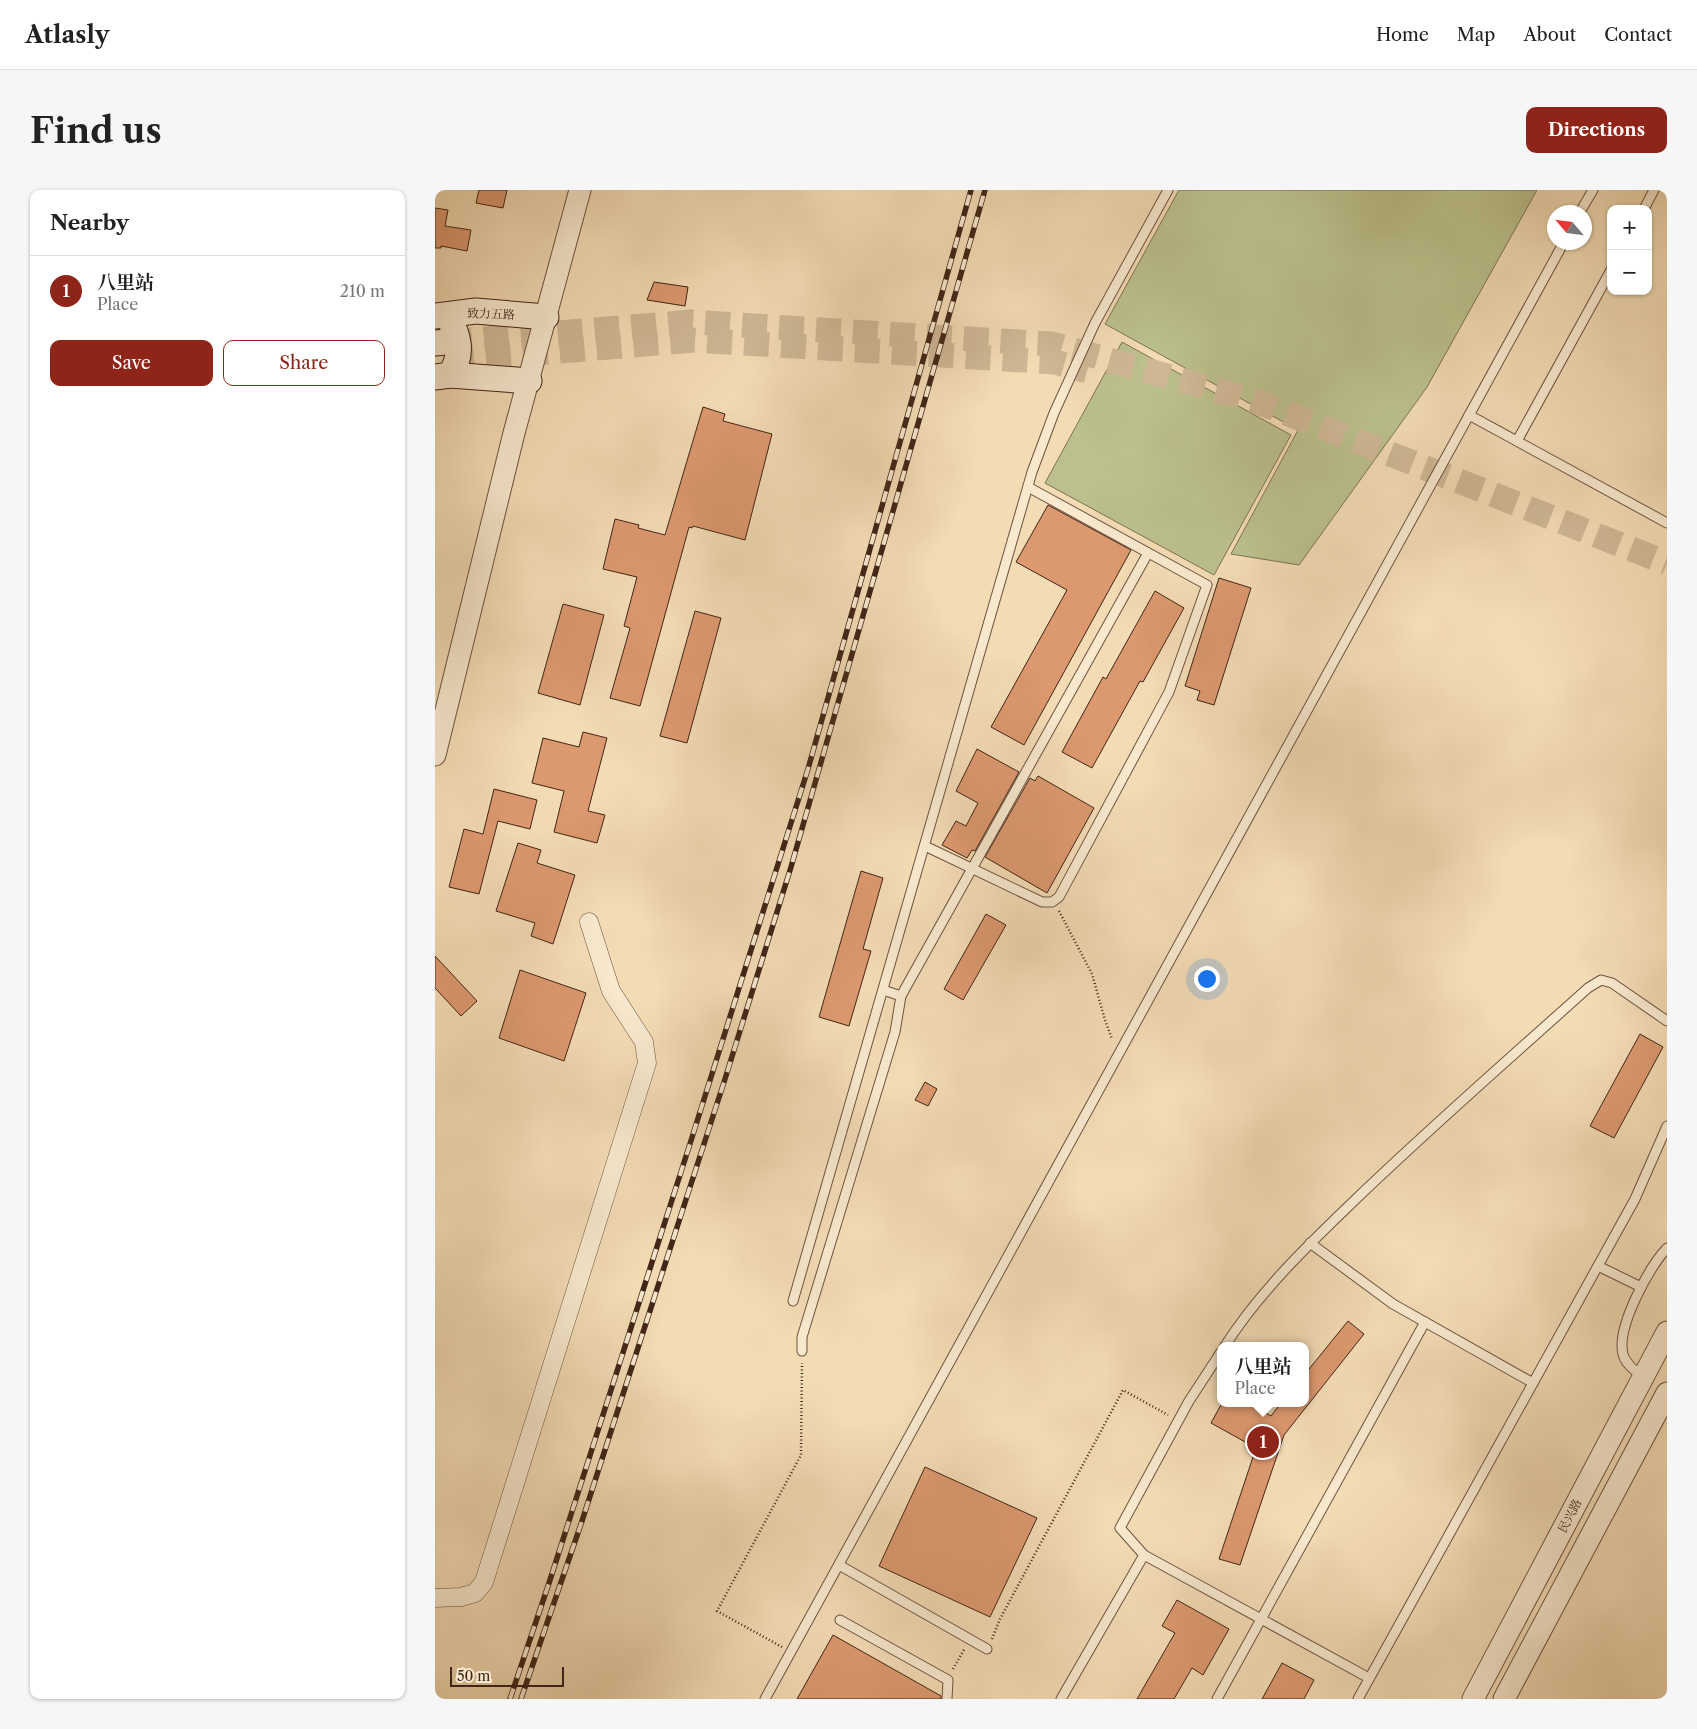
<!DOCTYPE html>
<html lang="en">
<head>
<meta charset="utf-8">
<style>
	body { margin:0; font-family:"Libre Caslon Text","Noto Serif SC",serif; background:#f6f6f6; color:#222 }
	.controls { position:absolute; right:15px; top:15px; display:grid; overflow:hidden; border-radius:10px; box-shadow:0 1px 4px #0004 }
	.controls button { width:45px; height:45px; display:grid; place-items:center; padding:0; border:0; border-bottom:1px solid #e0e0e0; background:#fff; color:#222; font:25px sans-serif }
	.compass { position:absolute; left:1112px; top:15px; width:45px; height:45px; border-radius:50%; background:#fff; box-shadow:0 1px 4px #0004; rotate:298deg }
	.scale { position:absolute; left:15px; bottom:12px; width:114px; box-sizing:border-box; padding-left:5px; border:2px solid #412517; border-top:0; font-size:14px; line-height:18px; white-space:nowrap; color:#412517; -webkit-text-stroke:4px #f7e8ce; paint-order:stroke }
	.you { position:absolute; left:771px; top:788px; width:18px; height:18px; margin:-12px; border:4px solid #fff; border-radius:50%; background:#1a73e8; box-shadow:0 0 0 8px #1a73e833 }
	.badge { display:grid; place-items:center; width:32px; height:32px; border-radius:50%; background:#8f2418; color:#fff; font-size:16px; font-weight:700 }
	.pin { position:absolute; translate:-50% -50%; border:2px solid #fff; box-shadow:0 1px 5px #0006 }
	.popup { position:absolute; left:782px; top:1152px; width:92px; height:65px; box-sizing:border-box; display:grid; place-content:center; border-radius:10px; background:#fff; filter:drop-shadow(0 1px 4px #0005); font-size:16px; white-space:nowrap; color:#767676 }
	.popup b { font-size:19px; color:#222 }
	.popup::after { content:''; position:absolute; left:50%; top:100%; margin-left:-10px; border:10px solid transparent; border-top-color:#fff }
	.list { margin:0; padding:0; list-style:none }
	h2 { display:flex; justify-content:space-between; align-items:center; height:65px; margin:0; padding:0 20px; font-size:21px }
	h2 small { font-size:16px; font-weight:400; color:#767676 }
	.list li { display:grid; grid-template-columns:32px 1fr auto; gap:15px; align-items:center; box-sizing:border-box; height:70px; padding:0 20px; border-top:1px solid #e0e0e0 }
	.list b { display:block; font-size:19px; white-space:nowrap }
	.list p { margin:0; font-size:16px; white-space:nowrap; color:#767676 }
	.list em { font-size:16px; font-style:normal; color:#767676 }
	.actions { display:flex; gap:10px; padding:15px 20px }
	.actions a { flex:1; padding:11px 0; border:1px solid #8f2418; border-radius:10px; text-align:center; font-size:18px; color:#8f2418 }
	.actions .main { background:#8f2418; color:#fff }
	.map { position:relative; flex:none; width:1232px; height:1509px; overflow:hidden; border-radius:10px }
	header { display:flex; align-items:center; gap:30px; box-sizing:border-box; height:70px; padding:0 25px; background:#fff; border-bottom:1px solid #e0e0e0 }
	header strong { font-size:24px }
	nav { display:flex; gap:28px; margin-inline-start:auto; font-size:18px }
	.intro { display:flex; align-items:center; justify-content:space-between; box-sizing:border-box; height:120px; padding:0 30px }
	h1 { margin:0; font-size:35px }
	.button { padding:12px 22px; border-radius:10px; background:#8f2418; color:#fff; font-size:18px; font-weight:700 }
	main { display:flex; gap:30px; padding:0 30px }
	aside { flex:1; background:#fff; border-radius:10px; box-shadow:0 1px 4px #0004 }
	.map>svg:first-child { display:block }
</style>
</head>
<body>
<header>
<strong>Atlasly</strong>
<nav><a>Home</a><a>Map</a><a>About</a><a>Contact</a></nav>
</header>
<div class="intro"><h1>Find us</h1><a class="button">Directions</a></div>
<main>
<aside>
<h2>Nearby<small></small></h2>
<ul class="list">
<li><span class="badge">1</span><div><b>八里站</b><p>Place</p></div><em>210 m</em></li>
</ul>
<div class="actions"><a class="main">Save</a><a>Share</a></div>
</aside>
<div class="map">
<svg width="1232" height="1509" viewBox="0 0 1232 1509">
	<rect width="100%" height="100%" fill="#f3dbb4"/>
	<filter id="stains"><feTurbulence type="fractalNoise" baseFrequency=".004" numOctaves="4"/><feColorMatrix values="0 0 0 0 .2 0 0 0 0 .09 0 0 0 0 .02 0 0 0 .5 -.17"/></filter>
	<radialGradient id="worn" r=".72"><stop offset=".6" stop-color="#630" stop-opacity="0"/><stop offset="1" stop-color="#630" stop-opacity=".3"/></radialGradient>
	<g fill="#bbc08c" stroke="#7e7252">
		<polygon points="744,0 1102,0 992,197 864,375 796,364 863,240 670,134"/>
		<polygon points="687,152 856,245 779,385 610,293"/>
	</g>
	<g fill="#dc986f" stroke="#412517">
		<polygon points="44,0 72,0 68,18 41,13"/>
		<polygon points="0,18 13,20 10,36 36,40 32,61 6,56 6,58 0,58"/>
		<polygon points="219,92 253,97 250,116 212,110"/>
		<polygon points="268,217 290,224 288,231 337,244 310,350 258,336 257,338 254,337 205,516 175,508 195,438 189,436 202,387 168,379 180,329 204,335 203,338 230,345"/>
		<polygon points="613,315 696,360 589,555 556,537 632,400 581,372"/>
		<polygon points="784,388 816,398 779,515 762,510 765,501 750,496"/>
		<polygon points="720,401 749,418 708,492 705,491 657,578 627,562 668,487 671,489"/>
		<polygon points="128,414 169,425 145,515 103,503"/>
		<polygon points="260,421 286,428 252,553 225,546"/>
		<polygon points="148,542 172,548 153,621 170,625 162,653 119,642 129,601 97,593 108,548 144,557"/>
		<polygon points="542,559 584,582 540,661 537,660 532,668 507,655 521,631 531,636 543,613 521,601"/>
		<polygon points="603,586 659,618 612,703 550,667 595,588 600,591"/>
		<polygon points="59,599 102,610 95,639 63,631 44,704 14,697 29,639 48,644"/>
		<polygon points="83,653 106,660 102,673 140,685 118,754 96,746 100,733 61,721"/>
		<polygon points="426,681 448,688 428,759 436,761 414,836 384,827"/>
		<polygon points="551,724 571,735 528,810 509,799"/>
		<polygon points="0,766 42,811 26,826 0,798"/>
		<polygon points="85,780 151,803 129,871 64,848"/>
		<polygon points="1205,844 1228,857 1179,948 1155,936"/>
		<polygon points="490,892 502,899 493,916 480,910"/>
		<polygon points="913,1131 929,1144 849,1245 805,1375 784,1369 821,1258 776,1233 787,1213 814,1213 836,1226 846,1213 870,1213 870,1184"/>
		<polygon points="490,1277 602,1328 555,1427 444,1376"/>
		<polygon points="742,1410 794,1439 768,1485 757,1478 739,1509 702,1509 740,1443 727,1436"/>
		<polygon points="398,1445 506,1506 506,1509 362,1509"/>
		<polygon points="847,1473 879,1490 869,1509 827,1509"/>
	</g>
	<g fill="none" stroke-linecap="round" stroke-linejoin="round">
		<g stroke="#cfb795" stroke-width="25" stroke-dasharray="25 12" stroke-linecap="butt">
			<polyline points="12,152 256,132 617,154 818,210 1232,373"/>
			<polyline points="14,170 259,150 620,172 652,181"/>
		</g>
		<g stroke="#6e523e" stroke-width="11">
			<g id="service">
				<polyline points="1209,19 1219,0"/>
				<polyline points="1145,22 1158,0"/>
				<polyline points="1034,225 1232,333"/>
				<polyline points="1082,251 1176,80"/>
				<polyline points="490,656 607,712 617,712 624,707 734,502 772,395 593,297"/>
				<polyline points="448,800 466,806"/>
				<polyline points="875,1053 958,1114 1098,1193"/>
				<polyline points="1163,1076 1206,1097"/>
				<polyline points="358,1111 597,282 619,223 660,133 733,0"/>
				<path d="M790 1156C824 1102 875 1053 921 1009 996 937 1075 868 1153 798L1166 790 1177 793 1232 831"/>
				<polyline points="367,1161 367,1147 460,842 466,806 713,363"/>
				<polyline points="786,1162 754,1211 685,1338 709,1365 934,1488"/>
				<path d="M1208 1188C1201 1181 1190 1174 1188 1164 1181 1138 1214 1077 1232 1058"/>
				<polyline points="404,1375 552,1459"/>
				<polyline points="405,1430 513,1490 512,1509"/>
				<polyline points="330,1509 1129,52"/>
				<polyline points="626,1509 709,1365"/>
				<polyline points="782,1509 990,1132"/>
				<polyline points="923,1509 1200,1009 1232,936"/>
			</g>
		</g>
		<g stroke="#6e523e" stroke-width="19">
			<polyline id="minor" points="0,1408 26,1407 40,1403 49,1392 212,873 209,852 176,801 154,732"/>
		</g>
		<g stroke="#6e523e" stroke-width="23">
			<g id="tertiary">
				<polyline points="0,565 79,243 145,0"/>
				<polyline points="1038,1509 1232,1142"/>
				<polyline points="1069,1509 1232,1203"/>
			</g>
		</g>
		<g stroke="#412517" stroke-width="27">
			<g id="secondary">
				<path d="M12 125C24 145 29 164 15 185"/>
				<polyline points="0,126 41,121 111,127"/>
				<polyline points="0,153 12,152"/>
				<polyline points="0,187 15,185 94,191"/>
			</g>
		</g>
		<g stroke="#412517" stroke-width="2.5" stroke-dasharray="1 2.5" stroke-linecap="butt">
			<polyline points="624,721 657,784 670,830 677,849"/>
			<polyline points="557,1449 565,1429 688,1200 733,1225"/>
			<polyline points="347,1457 282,1421 366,1265 367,1173"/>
			<polyline points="518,1479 530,1458"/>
		</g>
		<use href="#service" stroke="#f7e8ce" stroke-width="9"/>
		<use href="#minor" stroke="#f7e8ce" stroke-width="18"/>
		<use href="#tertiary" stroke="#f7e8ce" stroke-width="21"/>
		<use href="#secondary" stroke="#f7e8ce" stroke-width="25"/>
		<g stroke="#412517" stroke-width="5.5">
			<g id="rail">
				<polyline points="75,1509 115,1390 254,957 373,579 536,0"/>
				<polyline points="86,1509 146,1334 290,889 356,677 550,0"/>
			</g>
		</g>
		<use href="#rail" stroke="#f7e8ce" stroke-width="4" stroke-dasharray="11" stroke-linecap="butt"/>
	</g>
	<g text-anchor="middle" stroke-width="4" stroke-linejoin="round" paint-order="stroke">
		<g font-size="12" fill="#412517" stroke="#f7e8ce">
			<text transform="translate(56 124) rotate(2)" y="4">致力五路</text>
			<text transform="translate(1135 1326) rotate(-62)" y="4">民兴路</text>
		</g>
	</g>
	<rect width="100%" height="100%" filter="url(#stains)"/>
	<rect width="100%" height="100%" fill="url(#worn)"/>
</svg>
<div class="controls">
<button>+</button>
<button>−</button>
</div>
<svg class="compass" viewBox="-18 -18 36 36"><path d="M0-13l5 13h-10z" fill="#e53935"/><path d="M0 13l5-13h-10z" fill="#767676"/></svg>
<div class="scale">50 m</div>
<div class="you"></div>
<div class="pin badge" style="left:828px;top:1252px">1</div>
<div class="popup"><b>八里站</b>Place</div>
</div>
</main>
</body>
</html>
